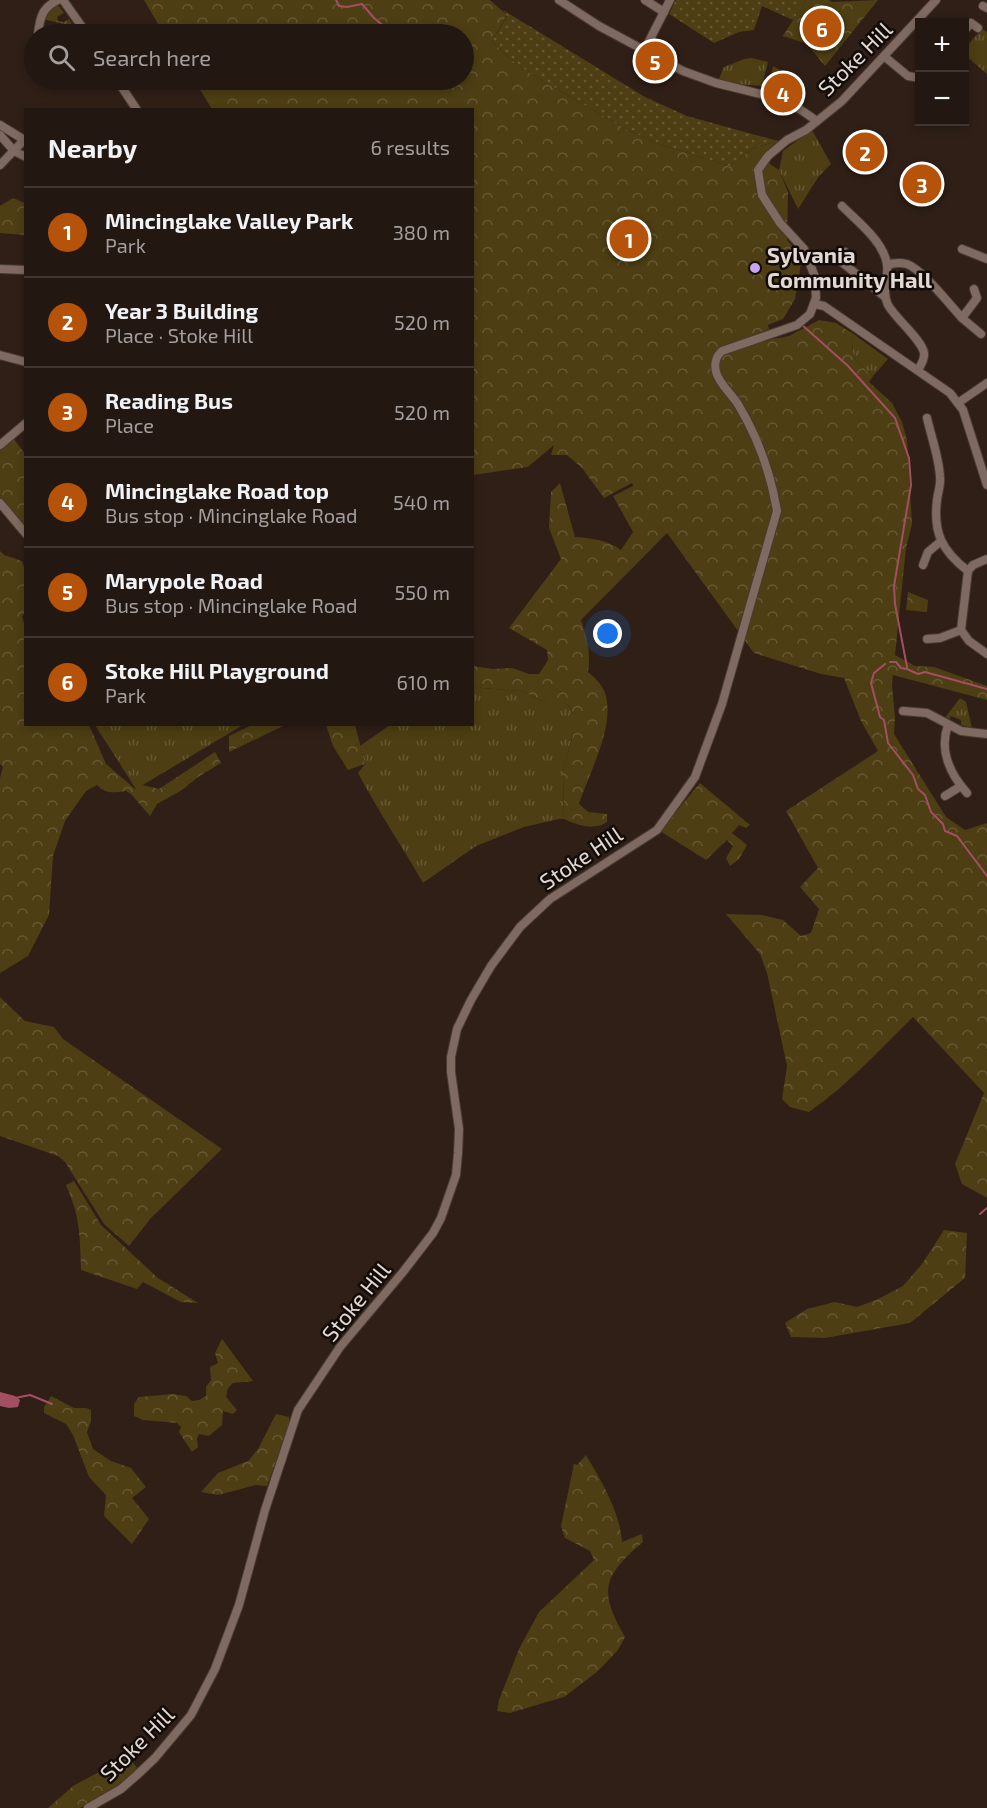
<!DOCTYPE html>
<html lang="en">
<head>
<meta charset="utf-8">
<style>
	body { margin:0; font-family:"Exo 2",sans-serif; background:#2b201a; color:#f1f3f6 }
	.controls { position:absolute; right:18px; top:18px; display:grid; overflow:hidden; border-radius:0px; box-shadow:0 3px 9px #0003 }
	.controls button { width:54px; height:54px; display:grid; place-items:center; padding:0; border:0; border-bottom:2px solid #403631; background:#231711; color:#f1f3f6; font:30px sans-serif }
	.you { position:absolute; left:608px; top:634px; width:21px; height:21px; margin:-15px; border:4px solid #fff; border-radius:50%; background:#1a73e8; box-shadow:0 0 0 9px #1a73e833 }
	.badge { display:grid; place-items:center; width:39px; height:39px; border-radius:50%; background:#b45309; color:#fff; font-size:20px; font-weight:700 }
	.pin { position:absolute; translate:-50% -50%; border:3px solid #fff; box-shadow:0 2px 6px #0006 }
	.list { margin:0; padding:0; list-style:none }
	h2 { display:flex; justify-content:space-between; align-items:center; height:78px; margin:0; padding:0 24px; font-size:26px }
	h2 small { font-size:20px; font-weight:400; color:#a39f9f }
	.list li { display:grid; grid-template-columns:39px 1fr auto; gap:18px; align-items:center; box-sizing:border-box; height:90px; padding:0 24px; border-top:2px solid #403631 }
	.list b { display:block; font-size:22px; white-space:nowrap }
	.list p { margin:0; font-size:20px; white-space:nowrap; color:#a39f9f }
	.list em { font-size:20px; font-style:normal; color:#a39f9f }
	.icon { flex:none; width:33px; height:33px; fill:none; stroke:currentColor; stroke-width:2; stroke-linecap:round; stroke-linejoin:round }
	.map { position:relative; flex:none; width:987px; height:1808px; overflow:hidden }
	.search { position:absolute; background:#231711; box-shadow:0 3px 9px #0003; left:24px; top:24px; width:450px; height:66px; display:flex; align-items:center; gap:15px; box-sizing:border-box; padding:0 21px; border-radius:33px; color:#a39f9f; font-size:22px }
	.panel { position:absolute; background:#231711; box-shadow:0 3px 9px #0003; left:24px; top:108px; width:450px; height:618px; border-radius:0px }
	.map>svg:first-child { display:block }
</style>
</head>
<body>
<div class="map">
<svg width="987" height="1808" viewBox="0 0 987 1808">
	<defs>
		<pattern id="grass-tufts" width="24" height="20" patternUnits="userSpaceOnUse" patternTransform="scale(1.5)"><rect width="24" height="20" fill="#4d3e13"/><path d="M3 7l-1-3M5 7V3M7 7l1-3M15 17l-1-3M17 17v-4M19 17l1-3" fill="none" stroke="#665934"/></pattern>
		<pattern id="forest-crowns" width="20" height="18" patternUnits="userSpaceOnUse" patternTransform="scale(1.5)"><rect width="20" height="18" fill="#4d3e13"/><path d="M2 6a3 3 0 1 1 6 0M12 15a3 3 0 1 1 6 0" fill="none" stroke="#665934"/></pattern>
		<pattern id="garden-dots" width="8" height="8" patternUnits="userSpaceOnUse" patternTransform="scale(1.5)"><rect width="8" height="8" fill="#4d3e13"/><path d="M2 2h.1M6 6h.1" fill="none" stroke="#665934" stroke-width="1.8" stroke-linecap="round"/></pattern>
	</defs>
	<rect width="100%" height="100%" fill="#2f1f17"/>
	<g fill="url(#grass-tufts)">
		<polygon points="54,6 59,6 64,13 57,17 58,21 64,22 69,19 73,26 42,19 49,8"/>
		<polygon points="982,29 987,32 987,74 965,55 965,48"/>
		<polygon points="752,58 768,62 762,86 737,84 719,79 724,67 744,59"/>
		<path d="M773 66C787 73 795 83 796 99L768 87Z"/>
		<polygon points="812,130 831,164 819,176 798,209 779,170 783,151"/>
		<path d="M852 333 888 359 873 376C853 359 852 360 852 333Z"/>
		<path d="M473 685 482 688 521 691 547 703H565L570 707 573 714V735L563 771 564 819H559L524 827 476 846 423 883C402 846 378 811 358 773L365 764 360 746 390 725 472 724Z"/>
		<polygon points="960,698 966,702 972,728 961,725 961,720 951,716 948,721 944,719"/>
		<polygon points="95,725 243,725 136,789"/>
	</g>
	<g fill="url(#forest-crowns)">
		<path d="M144 0H490L507 15 492 41 509 58 533 75 628 130 662 145 730 166 753 148 778 141 764 154 770 164 779 170 788 192 787 240 802 258 795 299 783 319 768 325 769 329 718 349 789 336 819 320 836 323 852 333C852 360 853 359 873 376L869 382 892 403 902 422 907 440 912 524 906 548 895 655 915 666 934 667 987 686V700L893 675 892 685 895 717 894 734 946 817 965 830 987 823V1198L962 1184 955 1164 984 1093 913 1017C879 1050 848 1085 809 1112L790 1107 782 1099 787 1066 767 973 760 954 726 914 762 915 783 920 801 936 811 933 819 909 800 887 818 868 786 811 878 751 861 721 844 678 821 674 754 653 667 533 581 620C587 639 591 652 588 672 595 678 602 684 605 693 616 725 589 773 579 804L588 812 607 814V822C595 831 577 825 564 819L563 771 573 735V714L570 707 565 703H547L521 691 482 688 473 685V666L493 669 512 668 529 674H539L548 660 547 650 509 628 561 559 549 528 551 492 560 483 575 537C592 538 607 540 621 550L633 532 613 496 633 486 632 483 604 498 582 468 567 455H551L554 445 528 467 473 475 472 110 212 109 194 80H464V34H164Z"/>
		<polygon points="806,0 829,0 832,2 878,0 825,66 807,44 783,36"/>
		<polygon points="13,198 25,203 25,235 0,233 0,206"/>
		<polygon points="14,439 25,454 25,532 0,501 0,450"/>
		<path d="M0 551 4 555 22 561 25 570V613L22 616 26 630V724L89 725 106 764 135 789 139 784 159 789 215 752 221 763 198 777 182 790 157 804 150 816 131 794 126 791C113 793 106 794 97 785L86 791 65 821 53 856 49 915 28 956 0 973V778L3 767 0 764Z"/>
		<polygon points="908,592 928,600 927,612 906,610"/>
		<polygon points="252,725 285,725 229,752 229,736"/>
		<polygon points="326,725 355,725 365,764 348,770 333,746"/>
		<polygon points="700,783 750,825 746,828 739,825 732,833 747,845 739,859 730,866 726,858 733,846 727,840 706,860 660,831"/>
		<polygon points="0,997 25,1021 54,1027 63,1039 222,1149 151,1218 129,1246 104,1224 65,1162 58,1156 0,1136"/>
		<path d="M74 1181 101 1225 158 1278 198 1303 181 1302 143 1282 137 1289 81 1270C80 1236 80 1216 66 1185Z"/>
		<polygon points="944,1230 967,1233 965,1278 910,1323 825,1338 791,1337 785,1323 807,1309 835,1302 857,1307 876,1300 903,1286 922,1264"/>
		<polygon points="222,1339 253,1381 233,1383 228,1388 226,1397 237,1410 233,1414 223,1411 222,1425 209,1436 199,1434 197,1439 198,1447 192,1452 179,1432 181,1427 177,1423 143,1420 134,1416 134,1404 139,1397 173,1394 186,1396 192,1401 199,1400 206,1396 206,1387 211,1380 210,1367 218,1363 215,1353"/>
		<polygon points="51,1396 74,1408 86,1408 91,1410 91,1421 87,1432 93,1449 111,1461 131,1468 146,1487 132,1498 149,1519 132,1544 104,1516 106,1495 89,1477 73,1435 66,1424 44,1413 44,1407"/>
		<polygon points="276,1414 289,1417 289,1426 267,1486 256,1485 218,1495 201,1492 218,1473 248,1461 258,1449"/>
		<path d="M586 1455C601 1480 620 1512 622 1542L642 1534 643 1542C603 1576 598 1591 625 1637L618 1650 598 1671 564 1697 510 1713 497 1711 499 1700 519 1649 539 1612 594 1560 590 1551 565 1538 561 1526 574 1464 577 1465Z"/>
		<polygon points="128,1756 138,1769 117,1789 80,1808 48,1808 73,1786"/>
	</g>
	<g fill="url(#garden-dots)">
		<polygon points="676,0 806,0 793,20 762,6 754,30 739,32 714,43 669,14"/>
		<polygon points="503,10 645,97 687,116 778,141 753,148 730,166 662,145 628,130 533,75 509,58 492,41 507,16"/>
	</g>
	<polygon fill="#a44e64" points="0,1392 15,1396 20,1400 18,1407 9,1408 0,1406"/>
	<g fill="none" stroke-linecap="round" stroke-linejoin="round">
		<g stroke="#a44e64" stroke-width="2">
			<polyline points="336,0 339,6 347,7 362,4 374,18 393,34"/>
			<polyline points="801,324 848,366 895,418 909,458 911,485 894,586 895,604 907,667 907,669 901,668 896,662 890,662"/>
			<polyline points="885,664 874,673 871,683 880,717 884,720 888,743 913,775 918,789 925,795 931,812 943,824 945,831 957,836 987,876"/>
			<polyline points="907,669 918,674 925,672 987,689"/>
			<polyline points="980,1214 987,1208"/>
			<polyline points="15,1398 30,1395 52,1404"/>
		</g>
		<g stroke="#483b35" stroke-width="10">
			<g id="minor">
				<polyline points="63,0 87,34"/>
				<polyline points="559,0 599,26 683,71 716,83 781,99 801,110 817,121"/>
				<polyline points="645,0 664,12"/>
				<polyline points="983,6 987,8"/>
				<polyline points="964,31 971,23 978,28"/>
				<path d="M38 34C40 17 42 8 58 0"/>
				<polyline points="644,51 670,0"/>
				<polyline points="885,57 908,76 920,78"/>
				<polyline points="117,80 137,110"/>
				<polyline points="0,125 26,141"/>
				<polyline points="0,135 14,151 26,157"/>
				<polyline points="0,165 24,140"/>
				<path d="M842 206C858 222 883 241 887 264 889 278 881 291 888 305 896 319 922 340 924 353 925 359 921 365 918 370"/>
				<polyline points="962,249 987,259"/>
				<polyline points="845,252 839,260 885,297"/>
				<path d="M887 265C893 263 900 262 907 264 922 269 950 305 962 318L977 298 974 289"/>
				<polyline points="0,269 26,270"/>
				<polyline points="814,304 824,306 950,393 963,410 987,485"/>
				<polyline points="962,318 981,334"/>
				<polyline points="0,355 26,362"/>
				<polyline points="958,403 987,383"/>
				<path d="M927 418C931 436 939 457 940 477 941 484 938 492 937 500 933 533 942 551 968 571"/>
				<polyline points="0,445 26,423"/>
				<polyline points="0,503 26,534"/>
				<polyline points="987,559 973,565 968,571 961,630 969,641 987,654"/>
				<polyline points="923,565 928,552 940,542"/>
				<polyline points="927,639 940,638 961,630"/>
				<polyline points="903,711 927,713 961,731 987,734"/>
				<path d="M948 725C939 750 950 774 967 793"/>
				<polyline points="945,796 961,786"/>
				<path d="M88 1808 121 1789 137 1775 155 1758 191 1715 215 1669 239 1605 265 1510 298 1410 340 1347 403 1272 433 1233 441 1218 456 1175 458 1153 459 1129 451 1072V1057L457 1029 471 1000 491 966 520 927 550 899 657 830 695 777 722 704 777 511C771 475 758 438 739 406 733 395 719 384 716 372 714 364 716 356 722 351L797 325 810 314 816 298 815 277 807 256 804 249 780 223 762 195 758 170 768 156 787 140 806 130 842 101 936 0"/>
			</g>
		</g>
		<use href="#minor" stroke="#7e6a60" stroke-width="8"/>
	</g>
	<circle fill="#c6a6f0" stroke="#120b08" stroke-width="2" cx="755" cy="268" r="6"/>
	<g text-anchor="middle" stroke-width="5" stroke-linejoin="round" paint-order="stroke">
		<g font-size="22" fill="#e3d8d3" stroke="#120b08">
			<text transform="translate(855 59) rotate(-45)" y="8">Stoke Hill</text>
			<text transform="translate(581 858) rotate(-34)" y="8">Stoke Hill</text>
			<text transform="translate(356 1302) rotate(-51)" y="8">Stoke Hill</text>
			<text transform="translate(137 1744) rotate(-45)" y="8">Stoke Hill</text>
		</g>
		<g font-size="22" font-weight="bold" fill="#e3d8d3" stroke="#120b08" text-anchor="start">
			<text x="767" y="263">Sylvania<tspan x="767" dy="25">Community Hall</tspan></text>
		</g>
	</g>
</svg>
<div class="controls">
<button>+</button>
<button>−</button>
</div>
<div class="you"></div>
<div class="pin badge" style="left:629px;top:239px">1</div>
<div class="pin badge" style="left:865px;top:152px">2</div>
<div class="pin badge" style="left:922px;top:184px">3</div>
<div class="pin badge" style="left:783px;top:93px">4</div>
<div class="pin badge" style="left:655px;top:61px">5</div>
<div class="pin badge" style="left:822px;top:28px">6</div>
<div class="search"><svg class="icon" aria-label="search" viewBox="0 0 24 24"><circle cx="10" cy="10" r="6"/><path d="M15 15l6 6"/></svg>Search here</div>
<section class="panel">
<h2>Nearby<small>6 results</small></h2>
<ul class="list">
<li><span class="badge">1</span><div><b>Mincinglake Valley Park</b><p>Park</p></div><em>380 m</em></li>
<li><span class="badge">2</span><div><b>Year 3 Building</b><p>Place · Stoke Hill</p></div><em>520 m</em></li>
<li><span class="badge">3</span><div><b>Reading Bus</b><p>Place</p></div><em>520 m</em></li>
<li><span class="badge">4</span><div><b>Mincinglake Road top</b><p>Bus stop · Mincinglake Road</p></div><em>540 m</em></li>
<li><span class="badge">5</span><div><b>Marypole Road</b><p>Bus stop · Mincinglake Road</p></div><em>550 m</em></li>
<li><span class="badge">6</span><div><b>Stoke Hill Playground</b><p>Park</p></div><em>610 m</em></li>
</ul>
</section>
</div>
</body>
</html>
